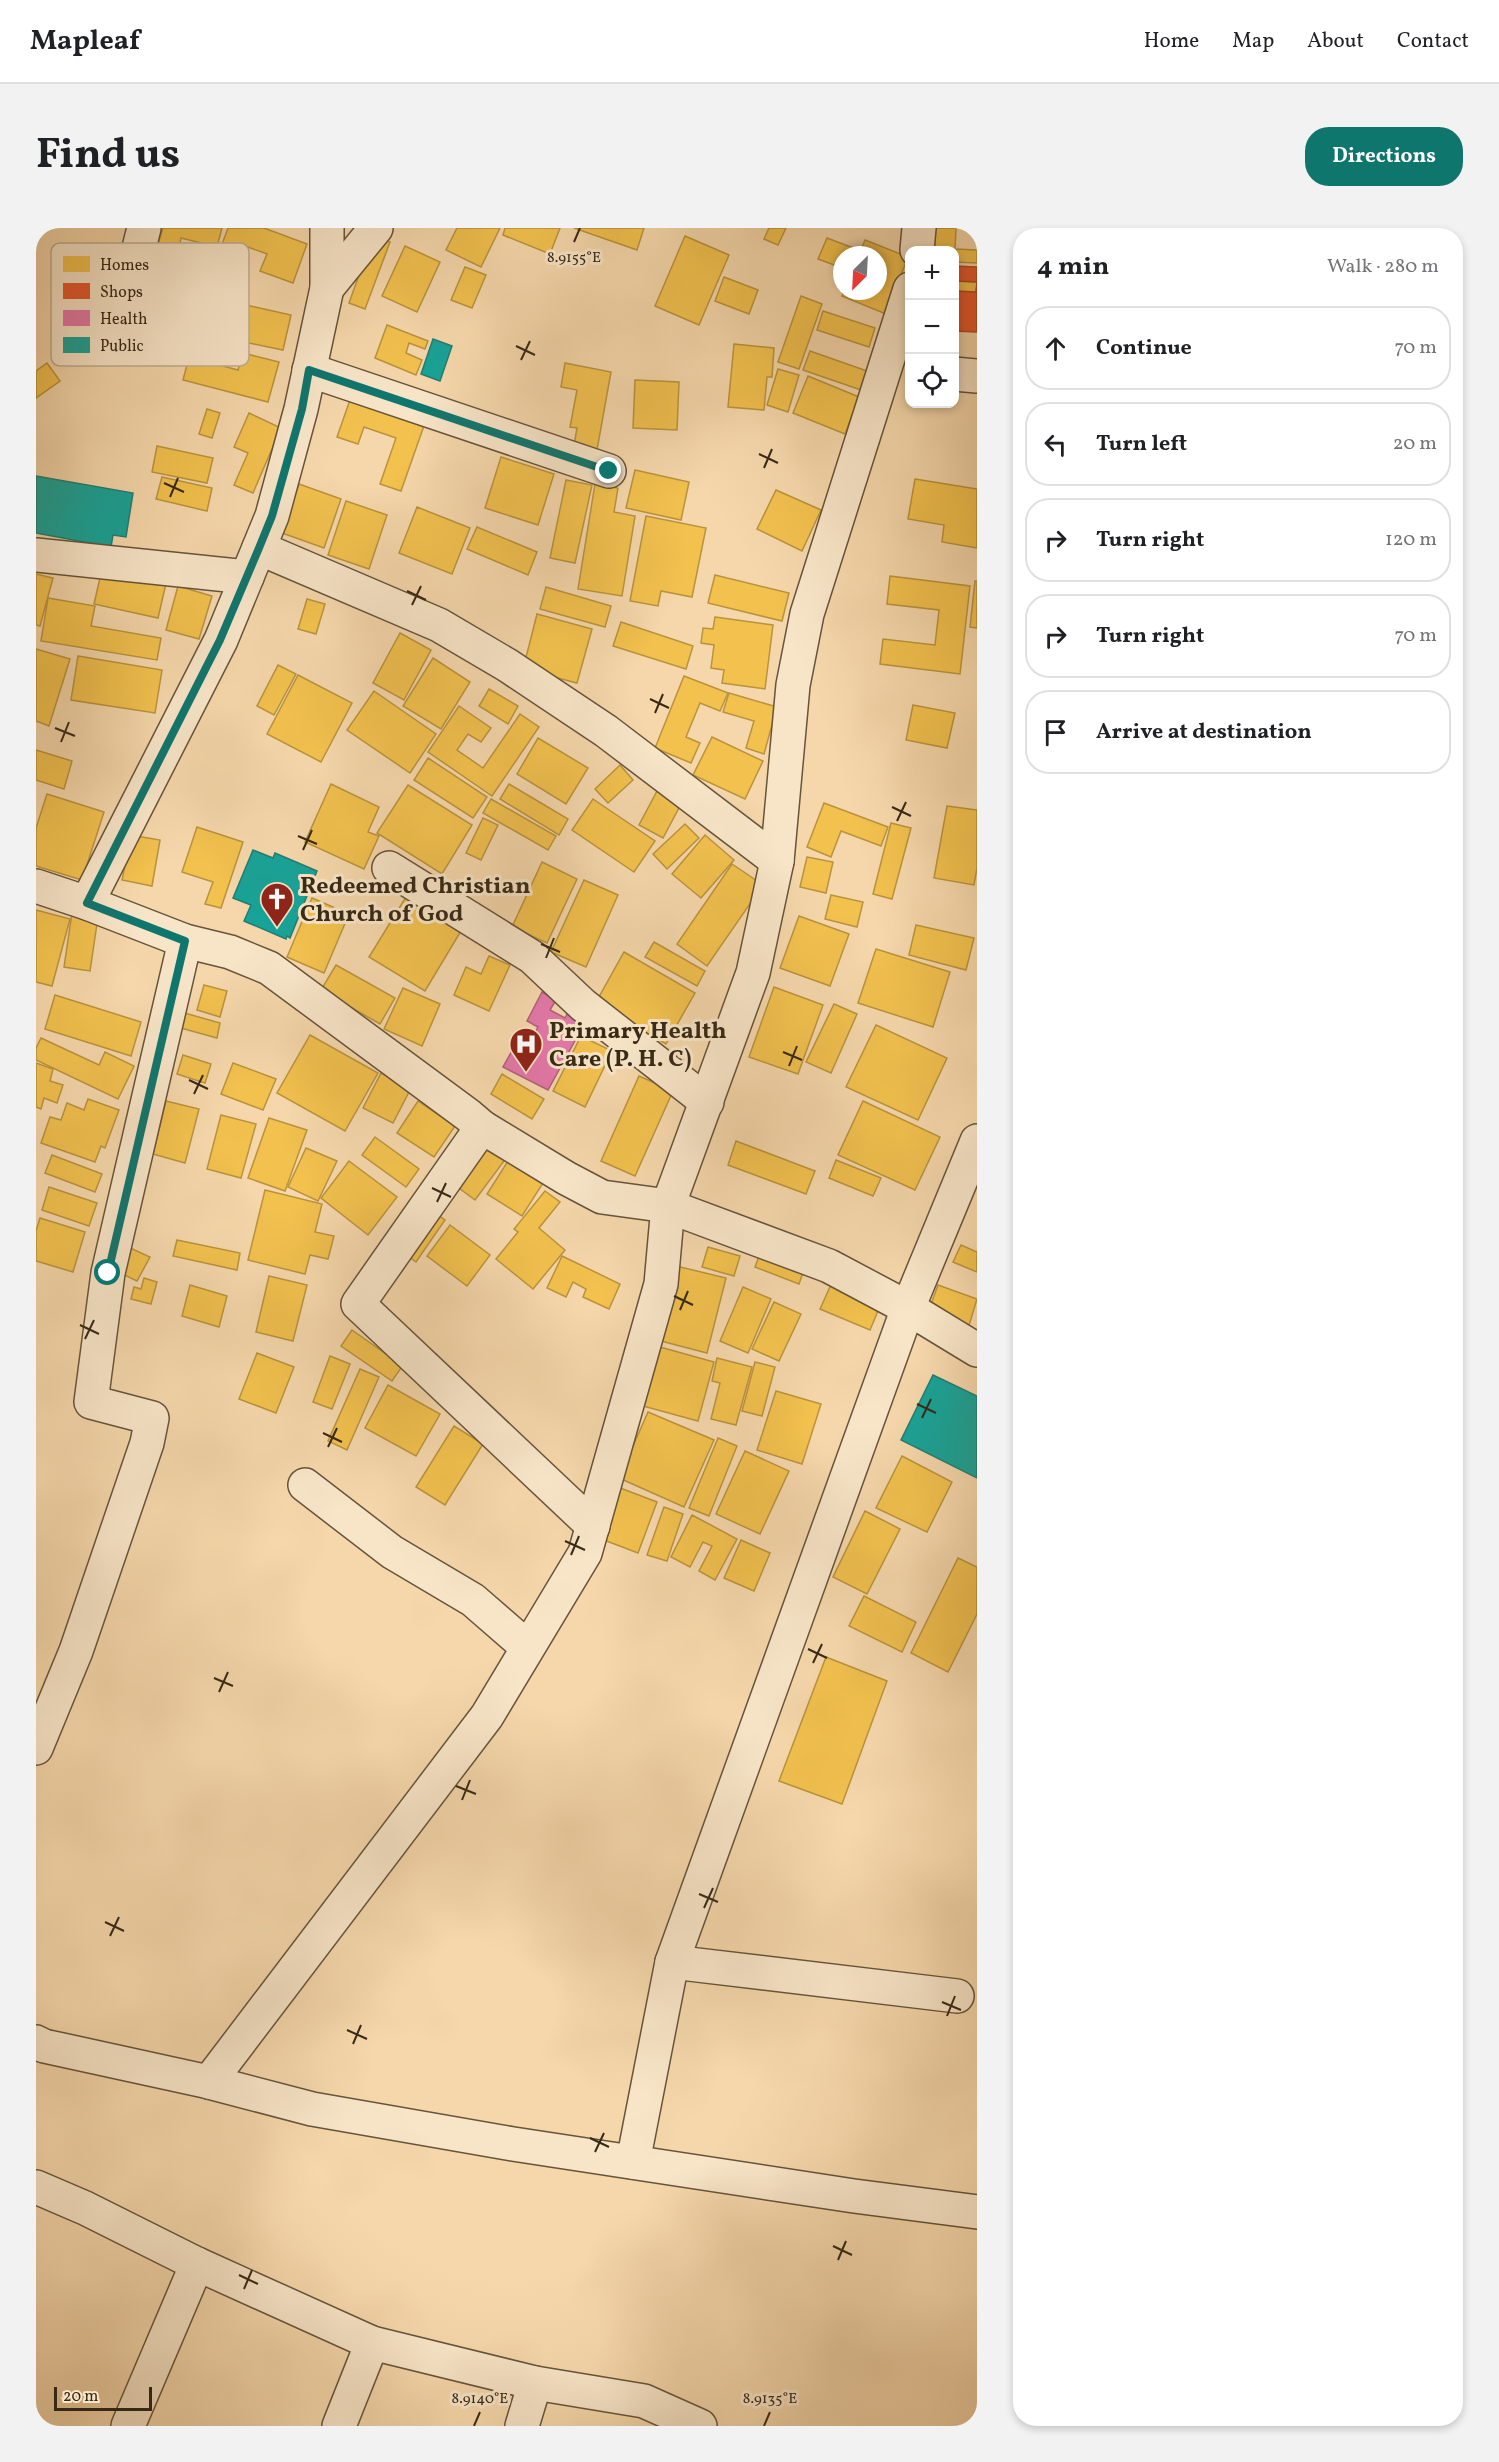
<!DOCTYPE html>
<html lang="en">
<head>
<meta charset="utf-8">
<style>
	body { margin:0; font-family:Vollkorn,serif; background:#f2f2f2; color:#202124 }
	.controls { position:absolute; right:18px; top:18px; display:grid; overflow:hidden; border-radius:12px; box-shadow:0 3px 9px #0003 }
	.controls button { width:54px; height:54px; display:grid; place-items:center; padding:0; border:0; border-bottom:2px solid #e0e0e0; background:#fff; color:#202124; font:30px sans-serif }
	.compass { position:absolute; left:797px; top:18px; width:54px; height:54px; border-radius:50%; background:#fff; box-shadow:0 3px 9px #0003; rotate:204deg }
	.scale { position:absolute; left:18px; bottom:15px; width:98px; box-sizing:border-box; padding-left:6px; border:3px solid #372916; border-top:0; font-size:16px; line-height:21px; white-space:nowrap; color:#372916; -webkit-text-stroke:4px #f8e5c8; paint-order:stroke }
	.stop { position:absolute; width:18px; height:18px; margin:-14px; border:4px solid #0f766e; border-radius:50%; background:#fff }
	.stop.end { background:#0f766e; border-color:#fff; box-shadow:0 2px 6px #0008 }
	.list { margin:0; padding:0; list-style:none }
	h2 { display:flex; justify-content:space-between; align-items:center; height:78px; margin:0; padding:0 24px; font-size:26px }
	h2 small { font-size:20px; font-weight:400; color:#757577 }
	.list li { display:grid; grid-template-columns:39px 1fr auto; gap:18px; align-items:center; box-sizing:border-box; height:84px; margin:0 12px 12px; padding:0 12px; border:2px solid #e0e0e0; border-radius:24px }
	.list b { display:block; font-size:22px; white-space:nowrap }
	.list em { font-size:20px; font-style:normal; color:#757577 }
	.icon { flex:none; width:33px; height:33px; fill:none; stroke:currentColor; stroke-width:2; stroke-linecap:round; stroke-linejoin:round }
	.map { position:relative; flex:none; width:941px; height:2198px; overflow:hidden; border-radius:24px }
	header { display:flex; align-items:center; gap:36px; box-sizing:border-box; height:84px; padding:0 30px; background:#fff; border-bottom:2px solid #e0e0e0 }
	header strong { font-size:28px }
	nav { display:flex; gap:33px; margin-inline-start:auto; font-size:21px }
	.intro { display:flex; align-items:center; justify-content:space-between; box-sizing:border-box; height:144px; padding:0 36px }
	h1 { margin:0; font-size:42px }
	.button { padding:15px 27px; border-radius:24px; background:#0f766e; color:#fff; font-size:21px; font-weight:700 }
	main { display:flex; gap:36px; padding:0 36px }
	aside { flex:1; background:#fff; border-radius:24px; box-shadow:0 3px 9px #0003 }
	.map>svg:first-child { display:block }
</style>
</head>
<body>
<header>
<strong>Mapleaf</strong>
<nav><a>Home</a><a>Map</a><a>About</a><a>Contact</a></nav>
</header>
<div class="intro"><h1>Find us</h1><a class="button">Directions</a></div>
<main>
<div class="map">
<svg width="941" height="2198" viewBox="0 0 941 2198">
	<rect width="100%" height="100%" fill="#f5d7ab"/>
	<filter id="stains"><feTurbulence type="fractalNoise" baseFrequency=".00333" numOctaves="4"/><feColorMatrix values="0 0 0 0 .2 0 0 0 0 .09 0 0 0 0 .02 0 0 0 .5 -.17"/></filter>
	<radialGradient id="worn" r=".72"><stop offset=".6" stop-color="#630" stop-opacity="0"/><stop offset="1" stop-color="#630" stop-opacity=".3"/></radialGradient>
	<g fill="#f2c14e" stroke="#ba933d" stroke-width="1.5">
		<polygon points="127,0 186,0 181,19 145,10 143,22 122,16"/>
		<polygon points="192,0 228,0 271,16 257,55 224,43 231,26 209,18 203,34 182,27"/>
		<polygon points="421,0 464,0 445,39 410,22"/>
		<polygon points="469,0 524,0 514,26 467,7"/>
		<polygon points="538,0 608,0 601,22"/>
		<polygon points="733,0 750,0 742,17 728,11"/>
		<polygon points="898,0 920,0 919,21 941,22 941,35 918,34 918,22 897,22"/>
		<polygon points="337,8 354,14 329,81 313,75"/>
		<polygon points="649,8 693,27 663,97 619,78"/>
		<polygon points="791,10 820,21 817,27 806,27 806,40 782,31"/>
		<polygon points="829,12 872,29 850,86 806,68 808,63 842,63 842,27 823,27"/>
		<polygon points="369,18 404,34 381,84 346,68"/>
		<polygon points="429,39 450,47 436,80 415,72"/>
		<polygon points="688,49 722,62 713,86 679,73"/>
		<polygon points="919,53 941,54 940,64 918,63"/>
		<polygon points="169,68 255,87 247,122 208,114 211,99 164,89"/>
		<polygon points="765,68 786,76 763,141 742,134"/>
		<polygon points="787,83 839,100 833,119 781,102"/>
		<polygon points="351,97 392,113 389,121 373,115 370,125 386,132 380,147 339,130"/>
		<polygon points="698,116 738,120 736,149 731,149 728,182 692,179"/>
		<polygon points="774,123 831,143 825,162 767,142"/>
		<polygon points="207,125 243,134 232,174 147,152 153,129 202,142"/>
		<polygon points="11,135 24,153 0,170 0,143"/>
		<polygon points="529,135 575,144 561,222 538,217 541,200 534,199 541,162 525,159"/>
		<polygon points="742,141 763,147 752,184 731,177"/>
		<polygon points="772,148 823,169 809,206 757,185"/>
		<polygon points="599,152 643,154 641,202 597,200"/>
		<polygon points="315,169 389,195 365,263 344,256 360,210 328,199 322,216 301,209"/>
		<polygon points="171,181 184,185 176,210 163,206"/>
		<polygon points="213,185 245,200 217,265 198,257 212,225 198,219"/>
		<polygon points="121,218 177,230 171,255 116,244"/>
		<polygon points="465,229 518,246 502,297 449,280"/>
		<polygon points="599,242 653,254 645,292 590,280"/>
		<polygon points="126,249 176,260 171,283 120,271"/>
		<polygon points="879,251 941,261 941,320 906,314 908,297 872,291"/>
		<polygon points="530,252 556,257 539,335 514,330"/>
		<polygon points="263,256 305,271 288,320 246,305"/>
		<polygon points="559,256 582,260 578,284 599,288 586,368 542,361"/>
		<polygon points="740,262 785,282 766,323 721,301"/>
		<polygon points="310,273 351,287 333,341 292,327"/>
		<polygon points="381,279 434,300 416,346 363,325"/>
		<polygon points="610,288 670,300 656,369 625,363 622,378 594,373"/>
		<polygon points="441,299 501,324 492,347 431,321"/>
		<polygon points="67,337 131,351 122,390 58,376"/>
		<polygon points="0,346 17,350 4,398 0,397"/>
		<polygon points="679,347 753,365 746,393 672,375"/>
		<polygon points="854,348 934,358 924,446 844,436 847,411 899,417 903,382 851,376"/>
		<polygon points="939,353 941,353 941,400 934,399"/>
		<polygon points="142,358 176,368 163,411 130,402"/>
		<polygon points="510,359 575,378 569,399 504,381"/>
		<polygon points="12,370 59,378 55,398 125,410 121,432 5,413"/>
		<polygon points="271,371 289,376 280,406 262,401"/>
		<polygon points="501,386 556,401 541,455 487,441"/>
		<polygon points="679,389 737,397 729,461 686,455 688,442 675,440 678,417 665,415 667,400 677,401"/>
		<polygon points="585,394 657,418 650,441 577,418"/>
		<polygon points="364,405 395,422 368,472 337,455"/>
		<polygon points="0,421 34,431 13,498 0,493"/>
		<polygon points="42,428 126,442 119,485 35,472"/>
		<polygon points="397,430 434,454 405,501 367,478"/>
		<polygon points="242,437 260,446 238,487 221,478"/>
		<polygon points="262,447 316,475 285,534 231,506"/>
		<polygon points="648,448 692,465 684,483 664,475 650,509 664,515 655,535 619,520"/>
		<polygon points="453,461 482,478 472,496 443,478"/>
		<polygon points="338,463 400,506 374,545 311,502"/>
		<polygon points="693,465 741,479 728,526 710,520 718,493 687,484"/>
		<polygon points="877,477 919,485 911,520 870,512"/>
		<polygon points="423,478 455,500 445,514 432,506 421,522 447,540 484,486 503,499 456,568 392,524"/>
		<polygon points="676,509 727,533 709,571 657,547"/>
		<polygon points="502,510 552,540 530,576 481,546"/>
		<polygon points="0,522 36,533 28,561 0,552"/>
		<polygon points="392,530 451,569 437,590 378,552"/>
		<polygon points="584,537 597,552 572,575 559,561"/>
		<polygon points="295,556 343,579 332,604 343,608 328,641 269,614"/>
		<polygon points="473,556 532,591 523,607 464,571"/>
		<polygon points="372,557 436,597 406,646 341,605"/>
		<polygon points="621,563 645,576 627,610 603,597"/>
		<polygon points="11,566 68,584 46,652 0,638 0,600"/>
		<polygon points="455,571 520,608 512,622 447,585"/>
		<polygon points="557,571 619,613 598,644 536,602"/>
		<polygon points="788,575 852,599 845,618 805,603 795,629 771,619"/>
		<polygon points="911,578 941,582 941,640 938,657 898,650"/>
		<polygon points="447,590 462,597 445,632 430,625"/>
		<polygon points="855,595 875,600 856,671 837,666"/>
		<polygon points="649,596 663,610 631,641 617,626"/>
		<polygon points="161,599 207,614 185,680 169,676 177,654 146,644"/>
		<polygon points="95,607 124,612 116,658 86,652"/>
		<polygon points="669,607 698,632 665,670 636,646"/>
		<polygon points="771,629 797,634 790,665 764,659"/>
		<polygon points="506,634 541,651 511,715 476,699"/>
		<polygon points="696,636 727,657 671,738 641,716"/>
		<polygon points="548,652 582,667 550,739 515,724"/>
		<polygon points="373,664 428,698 389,763 333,729"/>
		<polygon points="795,667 827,674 821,699 789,691"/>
		<polygon points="276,670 313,686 288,745 251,729"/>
		<polygon points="0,682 34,691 16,758 0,754"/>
		<polygon points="36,685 62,689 54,743 28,739"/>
		<polygon points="763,688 813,706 794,758 744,740"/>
		<polygon points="880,697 938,710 930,742 873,727"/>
		<polygon points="618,714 669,743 661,758 609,729"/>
		<polygon points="840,721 914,744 897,799 822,775"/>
		<polygon points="588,724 659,765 630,816 559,776"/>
		<polygon points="453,728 474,737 453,783 418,767 430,739 445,746"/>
		<polygon points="300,737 359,770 344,796 285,762"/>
		<polygon points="168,757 191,763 184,789 161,782"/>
		<polygon points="738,759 787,777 762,846 713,829"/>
		<polygon points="367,760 404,776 386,818 348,801"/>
		<polygon points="19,767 105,794 95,828 9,801"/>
		<polygon points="798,776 821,786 795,845 770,834"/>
		<polygon points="145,784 184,795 181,810 141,799"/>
		<polygon points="840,797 911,830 882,892 810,859"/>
		<polygon points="274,807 342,845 309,903 241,865"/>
		<polygon points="545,808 576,823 549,879 517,863"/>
		<polygon points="5,810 63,837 69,824 98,838 82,871 0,832 0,820"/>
		<polygon points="147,827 175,836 169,855 141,846"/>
		<polygon points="0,835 17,841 14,853 27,857 21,875 8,870 5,881 0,879"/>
		<polygon points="197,835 240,851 227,882 185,866"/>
		<polygon points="345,845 375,860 357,895 327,880"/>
		<polygon points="466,846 508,871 496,891 455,866"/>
		<polygon points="603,848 637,863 599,948 565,933"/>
		<polygon points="52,871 83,882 69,920 65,918 59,934 5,915 14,889 25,892 31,875 48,882"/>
		<polygon points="130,873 163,881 149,935 117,926"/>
		<polygon points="382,873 419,898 398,929 361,905"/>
		<polygon points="827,873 904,909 879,962 802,927"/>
		<polygon points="185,887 220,896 205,950 171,941"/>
		<polygon points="233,890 271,902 249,963 212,950"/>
		<polygon points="339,909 383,941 370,959 326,927"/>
		<polygon points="446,911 471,929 439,972 415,954"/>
		<polygon points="700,913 779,943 770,966 692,937"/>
		<polygon points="270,920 301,933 282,973 252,959"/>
		<polygon points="16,927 66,946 59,964 9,945"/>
		<polygon points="800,932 845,950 837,968 793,950"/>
		<polygon points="313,933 361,969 332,1007 285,970"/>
		<polygon points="472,933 507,955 486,988 451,966"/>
		<polygon points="13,959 61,975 53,998 6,982"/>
		<polygon points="229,962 286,976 279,1004 298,1008 292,1031 274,1027 269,1046 212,1032"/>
		<polygon points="509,963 524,974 503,1000 529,1022 497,1061 460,1031 482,1004 478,1001"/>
		<polygon points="395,982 409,992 380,1034 366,1024"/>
		<polygon points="4,990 49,1004 37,1044 0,1033 0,1003"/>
		<polygon points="414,997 454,1027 431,1058 391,1028"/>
		<polygon points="141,1012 204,1025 201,1042 137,1028"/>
		<polygon points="925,1017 941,1024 941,1044 917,1034"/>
		<polygon points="90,1018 114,1029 101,1053 78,1042"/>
		<polygon points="672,1019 704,1028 698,1048 666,1039"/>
		<polygon points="726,1020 770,1036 763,1056 719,1039"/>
		<polygon points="526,1028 584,1056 573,1081 547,1069 550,1061 537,1054 530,1069 511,1060"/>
		<polygon points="636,1037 690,1050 671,1125 617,1111"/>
		<polygon points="233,1048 271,1057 257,1113 220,1104"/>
		<polygon points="108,1050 121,1054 115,1076 95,1071 98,1059 105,1061"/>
		<polygon points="798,1050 847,1071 834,1102 784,1081"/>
		<polygon points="154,1057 191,1068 183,1099 146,1088"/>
		<polygon points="902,1057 941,1071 931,1104 890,1090"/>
		<polygon points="707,1059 735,1071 712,1125 684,1113"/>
		<polygon points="738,1074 765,1086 743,1133 716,1121"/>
		<polygon points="316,1102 350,1126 355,1119 372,1130 356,1153 305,1118"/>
		<polygon points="624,1119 678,1134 662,1193 607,1178"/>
		<polygon points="221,1125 258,1139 240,1185 203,1171"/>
		<polygon points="294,1128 314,1136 296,1181 277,1174"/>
		<polygon points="681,1130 716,1139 700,1197 675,1191 684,1155 676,1153"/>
		<polygon points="719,1134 739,1139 726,1188 706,1183"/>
		<polygon points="324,1141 343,1149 311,1222 292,1213"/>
		<polygon points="352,1157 404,1186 380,1228 329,1200"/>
		<polygon points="740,1163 785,1176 766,1236 721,1222"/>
		<polygon points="612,1184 678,1212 648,1279 583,1250"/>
		<polygon points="418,1198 447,1216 409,1277 380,1259"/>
		<polygon points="682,1210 701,1218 673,1288 653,1280"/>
		<polygon points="709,1223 753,1243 724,1306 680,1286"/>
		<polygon points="866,1228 916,1254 891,1304 840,1280"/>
		<polygon points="579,1258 621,1274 602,1325 560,1309"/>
		<polygon points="628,1279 647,1286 631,1333 611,1327"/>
		<polygon points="829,1283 864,1301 831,1366 797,1349"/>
		<polygon points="656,1287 701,1311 679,1352 663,1343 676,1318 667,1314 654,1339 635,1329"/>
		<polygon points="705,1312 734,1325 718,1363 688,1350"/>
		<polygon points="922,1330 941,1339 941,1386 912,1444 875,1425"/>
		<polygon points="828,1368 880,1394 866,1424 813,1398"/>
		<polygon points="790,1429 851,1453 806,1576 743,1553"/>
	</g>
	<polygon fill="#e4572e" stroke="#b04927" stroke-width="1.5" points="918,38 941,39 941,104 918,103 918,63 940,64 941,54 919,53 918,63"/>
	<polygon fill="#e377a8" stroke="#af607c" stroke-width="1.5" points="506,764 520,772 514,782 529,790 534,780 552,789 512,862 467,839 487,803 497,808 502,799 491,793"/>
	<g fill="#17a398" stroke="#217e71" stroke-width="1.5">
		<polygon points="397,111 416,118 404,153 385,146"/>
		<polygon points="0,248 97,265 90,309 77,307 75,319 0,305"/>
		<polygon points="217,622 237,630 239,625 281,643 254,710 251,708 250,711 208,693 215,677 197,670"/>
		<polygon points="897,1147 941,1168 941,1250 865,1212"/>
	</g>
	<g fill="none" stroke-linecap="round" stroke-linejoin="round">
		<g stroke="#66543b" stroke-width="36">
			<g id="minor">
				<polyline points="881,22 883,0"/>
				<polyline points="101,28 108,0"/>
				<polyline points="291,60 340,0"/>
				<polyline points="273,142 573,243"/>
				<polyline points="918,146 941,148"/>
				<polyline points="223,320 403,397 471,437 570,503 741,633"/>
				<polyline points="0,327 211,349"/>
				<polyline points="353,640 496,729 547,777 671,874"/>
				<polyline points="0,658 51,675 149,713 194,724 233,740 432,887 446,899 530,950 566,969 632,978 793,1038 872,1080 941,1122"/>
				<polyline points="51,675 185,412 236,288 265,181 291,60 291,0"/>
				<polyline points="446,899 322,1076 557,1298"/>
				<polyline points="269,1257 356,1324 437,1372 491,1419"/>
				<polyline points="0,1520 40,1423 111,1215 116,1190 55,1174 72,1045 149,713"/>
				<polyline points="636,1734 921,1768"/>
				<polyline points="0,1814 8,1818 173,1854 276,1881 477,1916 818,1968 941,1984"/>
				<polyline points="173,1854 451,1488 549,1325 625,1056 632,978 717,745 741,633 757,457 771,386 874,61"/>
				<polyline points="597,1934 636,1734 872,1080 941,913"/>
				<polyline points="0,1959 49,1980 161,2036 336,2115 499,2155 608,2173 664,2198"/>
				<polyline points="92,2198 161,2036"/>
				<polyline points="303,2198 336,2115"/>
				<polyline points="486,2198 499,2155"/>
			</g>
		</g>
		<use href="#minor" stroke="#f8e5c8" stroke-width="33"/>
	</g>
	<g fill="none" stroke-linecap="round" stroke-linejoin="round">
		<polyline stroke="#0f766e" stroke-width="8" points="72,1045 149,713 51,675 184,412 223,320 236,288 266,181 273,142 573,243"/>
	</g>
	<path fill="none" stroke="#372916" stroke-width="2" d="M538 14 544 0M480 118 499 127M485 132 494 113M723 226 742 235M728 240 736 221M128 255 148 264M134 269 142 250M371 363 390 372M376 377 385 358M614 471 633 480M619 485 627 466M19 500 39 508M25 514 33 494M856 579 875 588M861 593 870 574M262 608 281 616M267 622 276 602M505 716 524 724M510 730 518 710M747 824 766 832M753 838 761 818M153 852 172 861M158 866 167 847M396 960 415 969M401 974 410 955M638 1068 657 1077M644 1082 652 1063M44 1097 63 1106M49 1111 58 1092M881 1176 900 1185M886 1190 895 1171M287 1205 306 1214M292 1219 301 1200M529 1313 549 1322M535 1327 543 1308M772 1421 791 1430M777 1435 786 1416M178 1450 197 1458M183 1464 192 1444M420 1558 440 1566M426 1572 434 1552M663 1666 682 1674M668 1680 677 1660M69 1694 88 1703M74 1708 83 1689M906 1774 925 1782M911 1788 919 1768M311 1802 331 1811M317 1816 325 1797M554 1910 573 1919M559 1924 568 1905M797 2018 816 2027M802 2032 810 2013M203 2047 222 2056M208 2061 216 2042M438 2198 444 2184M728 2198 734 2184"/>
	<defs>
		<g id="church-pin" transform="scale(1.725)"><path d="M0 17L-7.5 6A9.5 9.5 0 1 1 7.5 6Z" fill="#8f2418" stroke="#f8e5c8"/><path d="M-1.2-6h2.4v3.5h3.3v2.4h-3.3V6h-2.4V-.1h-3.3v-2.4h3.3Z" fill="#fff"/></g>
		<g id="hospital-pin" transform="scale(1.725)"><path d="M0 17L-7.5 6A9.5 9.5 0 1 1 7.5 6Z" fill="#8f2418" stroke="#f8e5c8"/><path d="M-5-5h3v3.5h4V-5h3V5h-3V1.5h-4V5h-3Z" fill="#fff"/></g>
	</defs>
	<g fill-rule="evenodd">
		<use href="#church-pin" x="241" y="671"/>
		<use href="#hospital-pin" x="490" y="816"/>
	</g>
	<g text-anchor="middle" stroke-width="6" stroke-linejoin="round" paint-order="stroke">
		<g font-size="24" font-weight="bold" fill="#372916" stroke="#f8e5c8" text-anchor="start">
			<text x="264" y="665">Redeemed Christian<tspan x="264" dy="28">Church of God</tspan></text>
			<text x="513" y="810">Primary Health<tspan x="513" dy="28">Care (P. H. C)</tspan></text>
		</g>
	</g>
	<rect x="15" y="15" width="198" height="123" rx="9" fill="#f8e5c8" stroke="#bead93" stroke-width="1.5"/>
	<rect x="27" y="28" width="27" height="16" fill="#f2c14e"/>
	<rect x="27" y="55" width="27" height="16" fill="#e4572e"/>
	<rect x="27" y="82" width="27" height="16" fill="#e377a8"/>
	<rect x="27" y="109" width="27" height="16" fill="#17a398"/>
	<g font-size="16" fill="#372916">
		<text x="64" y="42">Homes</text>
		<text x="64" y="69">Shops</text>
		<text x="64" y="96">Health</text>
		<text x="64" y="123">Public</text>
	</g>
	<g font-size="15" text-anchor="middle" fill="#372916" stroke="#f8e5c8" stroke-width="6" stroke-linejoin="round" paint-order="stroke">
		<text x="538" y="34">8.9155°E</text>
		<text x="444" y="2175">8.9140°E</text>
		<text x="734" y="2175">8.9135°E</text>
	</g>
	<rect width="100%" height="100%" filter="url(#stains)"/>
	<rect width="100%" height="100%" fill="url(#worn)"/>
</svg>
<div class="controls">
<button>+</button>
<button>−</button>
<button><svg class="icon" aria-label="locate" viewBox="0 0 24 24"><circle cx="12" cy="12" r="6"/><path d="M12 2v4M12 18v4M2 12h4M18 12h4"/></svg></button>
</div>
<svg class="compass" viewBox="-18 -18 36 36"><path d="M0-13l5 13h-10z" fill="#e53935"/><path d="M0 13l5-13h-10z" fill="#757577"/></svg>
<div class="scale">20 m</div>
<div class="stop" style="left:72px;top:1045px"></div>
<div class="stop end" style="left:573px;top:243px"></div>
</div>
<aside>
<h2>4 min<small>Walk · 280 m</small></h2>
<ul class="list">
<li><svg class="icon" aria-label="ahead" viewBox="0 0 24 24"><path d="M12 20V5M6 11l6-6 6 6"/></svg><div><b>Continue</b></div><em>70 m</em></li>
<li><svg class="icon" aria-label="left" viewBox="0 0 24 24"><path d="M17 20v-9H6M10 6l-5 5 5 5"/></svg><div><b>Turn left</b></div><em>20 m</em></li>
<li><svg class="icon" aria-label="right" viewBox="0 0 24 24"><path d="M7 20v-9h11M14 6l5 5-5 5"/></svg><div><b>Turn right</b></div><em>120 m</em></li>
<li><svg class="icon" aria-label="right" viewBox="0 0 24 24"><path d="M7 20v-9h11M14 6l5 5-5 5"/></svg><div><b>Turn right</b></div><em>70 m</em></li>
<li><svg class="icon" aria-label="arrive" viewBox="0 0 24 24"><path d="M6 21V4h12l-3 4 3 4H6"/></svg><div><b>Arrive at destination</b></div></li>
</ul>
</aside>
</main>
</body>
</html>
